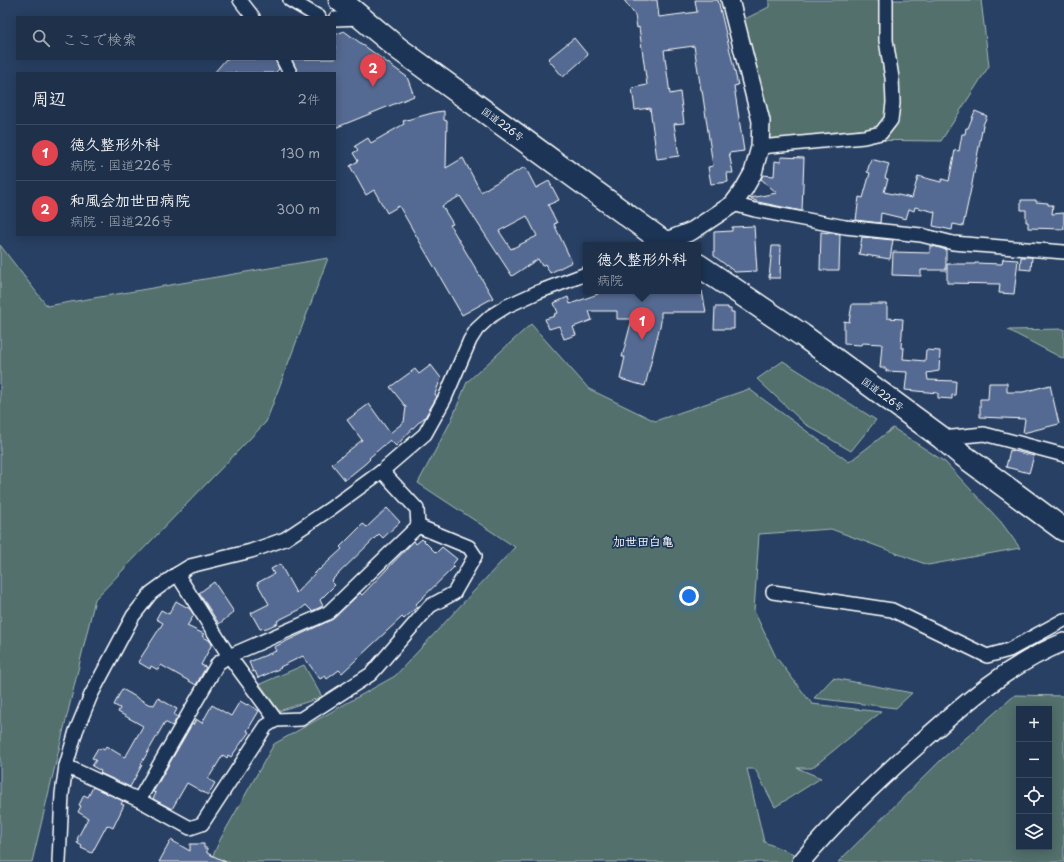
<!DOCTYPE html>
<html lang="ja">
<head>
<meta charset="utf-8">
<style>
	body { margin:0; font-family:"Playpen Sans","Klee One",sans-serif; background:#2b3c54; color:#f1f3f6 }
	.controls { position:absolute; right:12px; bottom:12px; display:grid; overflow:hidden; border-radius:0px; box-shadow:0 2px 10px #0003 }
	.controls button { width:36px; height:36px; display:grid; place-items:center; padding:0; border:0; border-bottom:1px solid #3c4b62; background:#1e304a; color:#f1f3f6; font:20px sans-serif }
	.you { position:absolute; left:689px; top:596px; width:14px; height:14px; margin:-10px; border:3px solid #fff; border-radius:50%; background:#1a73e8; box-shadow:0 0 0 6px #1a73e833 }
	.badge { display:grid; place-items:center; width:26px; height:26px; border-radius:50%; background:#e797bd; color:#fff; font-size:13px; font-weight:700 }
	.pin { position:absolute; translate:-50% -33px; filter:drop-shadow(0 1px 2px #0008) }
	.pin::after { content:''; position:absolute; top:21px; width:14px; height:12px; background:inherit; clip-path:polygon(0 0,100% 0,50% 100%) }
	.popup { position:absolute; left:583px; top:242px; width:118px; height:52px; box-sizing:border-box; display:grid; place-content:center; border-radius:0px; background:#1e304a; filter:drop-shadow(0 1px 3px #0005); font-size:13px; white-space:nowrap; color:#a1a9b5 }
	.popup b { font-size:15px; color:#f1f3f6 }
	.popup::after { content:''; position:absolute; left:50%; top:100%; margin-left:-8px; border:8px solid transparent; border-top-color:#1e304a }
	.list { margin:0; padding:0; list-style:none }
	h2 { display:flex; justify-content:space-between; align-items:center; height:52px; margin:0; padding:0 16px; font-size:17px }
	h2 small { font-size:13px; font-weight:400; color:#a1a9b5 }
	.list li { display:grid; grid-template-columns:26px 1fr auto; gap:12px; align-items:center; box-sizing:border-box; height:56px; padding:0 16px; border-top:1px solid #3c4b62 }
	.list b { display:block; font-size:15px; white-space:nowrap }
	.list p { margin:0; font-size:13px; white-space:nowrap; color:#a1a9b5 }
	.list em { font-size:13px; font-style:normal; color:#a1a9b5 }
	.icon { flex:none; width:22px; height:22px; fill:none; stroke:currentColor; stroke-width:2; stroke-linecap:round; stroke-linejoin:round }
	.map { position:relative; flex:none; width:1064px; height:862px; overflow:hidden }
	.search { position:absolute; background:#1e304a; box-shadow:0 2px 10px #0003; left:16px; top:16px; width:320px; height:44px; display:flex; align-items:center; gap:10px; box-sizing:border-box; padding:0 14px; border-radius:0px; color:#a1a9b5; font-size:15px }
	.panel { position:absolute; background:#1e304a; box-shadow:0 2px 10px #0003; left:16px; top:72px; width:320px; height:164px; border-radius:0px }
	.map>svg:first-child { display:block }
</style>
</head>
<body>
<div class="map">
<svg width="1064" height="862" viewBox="0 0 1064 862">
	<rect width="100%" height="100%" fill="#284063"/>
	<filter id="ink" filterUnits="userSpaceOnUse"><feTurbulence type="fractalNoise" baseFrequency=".025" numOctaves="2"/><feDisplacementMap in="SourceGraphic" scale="8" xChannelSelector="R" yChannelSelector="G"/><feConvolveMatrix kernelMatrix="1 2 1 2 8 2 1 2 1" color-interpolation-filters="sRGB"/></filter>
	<g filter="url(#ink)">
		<g fill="#526f6d" stroke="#a8b7b6" fill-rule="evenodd">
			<polygon points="769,0 981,0 989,66 941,141 769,139 767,109 743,20 769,7"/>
			<polygon points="0,245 47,306 328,258 266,422 95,599 32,862 0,862"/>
			<polygon points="531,324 589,389 655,421 749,389 849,462 893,428 945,462 1001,522 1020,548 928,565 831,529 759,534 754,611 776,657 812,704 881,712 812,768 797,768 821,778 775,807 755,769 747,769 764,842 814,862 210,862 221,838 274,744 395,676 515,547 418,483 451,421 467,382"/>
			<polygon points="1064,329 1064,359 1008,330"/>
			<polygon points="783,361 876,420 851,451 805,424 757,379"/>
			<polygon points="304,665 322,697 279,711 260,684"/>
			<polygon points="833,678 912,693 896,708 814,698"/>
			<path d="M1015 695 1064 696V862H838L943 758ZM1019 709H1049V847H1019Z"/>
		</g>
		<g fill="#546b92" stroke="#fff" fill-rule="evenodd">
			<polygon points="624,0 657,0 659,17 697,12 695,0 718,0 738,85 734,86 744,151 729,153 733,173 727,173 728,182 711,184 708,167 713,166 702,90 701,90 694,46 664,50 670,94 680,92 684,123 674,124 679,156 657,159 650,108 635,110 632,88 647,85 639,27 637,28 635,15"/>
			<polygon points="344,31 407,77 414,96 335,128 335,73 298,73 292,59 335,59 335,35"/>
			<polygon points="574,38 588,55 563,77 548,59"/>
			<polygon points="226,59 275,59 279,69 275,73 214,73"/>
			<path d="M444 111V120L447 121 446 168 463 158 481 192 492 185 525 167 536 188 549 181 559 200 548 205 557 223 554 224 572 262 550 273 545 264 542 266 538 259 512 276 460 196 442 206 453 224 450 225 493 298 462 315 399 206 387 213 374 190 366 195 350 166 358 161 353 153 358 150 355 146 368 138 371 143 404 124 403 121 436 112ZM527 216 537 236 511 249 499 231Z"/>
			<polygon points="975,111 987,116 983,125 972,184 963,226 953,224 952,230 933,226 935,212 915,207 914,211 909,209 906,219 881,213 880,223 856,220 859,197 863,198 870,173 867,172 871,159 889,164 885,178 888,179 884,192 912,198 918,176 941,182 942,179 949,181 955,150 959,151 962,134 965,134 966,128 968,128"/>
			<polygon points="781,157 804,158 802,211 758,202 750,198 777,193 761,179 763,175 774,176 775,161 781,162"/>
			<polygon points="1021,200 1036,200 1036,202 1048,203 1048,205 1053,205 1052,214 1064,213 1064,229 1028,228 1028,222 1026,222 1026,210 1021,210"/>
			<polygon points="754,226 757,271 735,272 714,256 714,232 732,231 732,227"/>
			<polygon points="821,232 840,234 839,270 820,270"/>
			<polygon points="862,237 893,240 890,259 859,254"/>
			<polygon points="930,245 946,250 946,270 921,270 921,276 892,275 893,252 930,253"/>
			<polygon points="772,246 781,246 780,278 769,278"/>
			<polygon points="1021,257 1032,257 1031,270 1020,269"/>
			<polygon points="1003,259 1018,260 1014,294 999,293 1000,284 947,283 947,264 975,264 975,263 1002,264"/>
			<polygon points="598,291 702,291 706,312 661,312 661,322 645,386 620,379 625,357 622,357 632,319 617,319 617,311 589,311 592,320 573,327 576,335 564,339 559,326 549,329 545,319 555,316 554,314 558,313 554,303 568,297 570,304 598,294"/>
			<polygon points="852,304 887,304 887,318 903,319 901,348 904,348 903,359 925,361 926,350 940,351 939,371 927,373 928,380 956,381 955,396 952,395 952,399 938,398 938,393 905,390 907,372 886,371 886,368 880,368 882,344 862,343 861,345 844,344 844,321 849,322"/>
			<polygon points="715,307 728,307 728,309 731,309 731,312 734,312 734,329 714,329"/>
			<polygon points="431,365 441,378 435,394 437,397 425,417 417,424 396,446 390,440 369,458 370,459 366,463 345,480 332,464 362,440 347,420 369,404 390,433 404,422 406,407 390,387 415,369 419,374"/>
			<polygon points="989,383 1007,383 1007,392 1023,392 1050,385 1059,424 1023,433 1025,419 980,417 980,399 988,399"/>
			<polygon points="1010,450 1034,456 1029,473 1006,467"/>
			<polygon points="387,508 400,522 383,538 379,534 331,581 335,585 320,600 323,606 312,611 306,605 301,609 277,621 278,623 267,628 260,629 251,613 269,604 257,583 274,574 271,569 280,564 296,593 319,569 319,570 342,549 340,547 363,524 367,527"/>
			<polygon points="422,539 436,553 442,547 457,559 452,565 454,567 415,605 417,607 404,619 402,617 342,673 339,670 327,679 325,676 320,679 303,656 280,667 281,668 258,678 255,671 253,672 249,662 276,651 274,647 333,619 360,593 362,595 414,541 416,544"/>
			<polygon points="214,582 234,612 219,624 199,593"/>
			<polygon points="176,601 190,609 194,615 187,626 204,634 202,636 209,640 212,644 201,665 206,667 196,685 161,665 158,670 151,666 150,669 138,662 163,623 156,619 161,610 169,614"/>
			<polygon points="122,689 150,705 150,704 154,705 158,698 177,709 174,715 178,717 172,726 165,722 141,764 142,765 130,787 100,773 101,771 92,766 96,760 92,758 98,748 100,750 101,748 104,750 106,746 124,757 125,756 126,756 143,726 118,712 120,708 114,705"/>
			<polygon points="240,701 247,705 248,704 259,711 247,731 249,732 231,757 228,755 227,758 223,755 208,779 215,783 208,795 187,783 172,809 153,799 156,793 153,792 192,724 193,725 196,719 202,723 212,705 231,716"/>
			<polygon points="93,787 123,801 121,804 124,805 113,828 107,825 92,853 81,848 82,846 77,843 78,840 77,839 88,818 78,812 81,806 79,805 84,795 88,797"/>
			<polygon points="171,840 190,851 190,844 204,844 204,848 207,848 207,853 226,862 159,862"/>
		</g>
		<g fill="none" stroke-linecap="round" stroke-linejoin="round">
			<g stroke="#fff" stroke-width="16">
				<g id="minor">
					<polyline points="240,0 253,17"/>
					<polyline points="290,0 319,17"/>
					<polyline points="335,19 361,18"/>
					<polyline points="283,59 290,73"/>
					<polyline points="760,147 864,137 881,133 891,120 893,103 892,78 886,40 886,0"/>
					<polyline points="733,204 755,210 845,227 921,235 953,243 1064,252"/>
					<polyline points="942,438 984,434 1064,455"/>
					<polyline points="177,574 229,656 276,720"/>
					<polyline points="773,592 892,610 987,656 1009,650 1064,620"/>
					<polyline points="66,766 139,800 190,828 202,824 266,726 276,720 301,719 371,674 430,606 454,593 475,556 469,547 418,526 417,509 382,471"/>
					<polyline points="139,800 218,663 229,656 328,613 418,526"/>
					<polyline points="59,862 62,794 66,766 76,731 91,695 133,616 151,593 177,574 190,566 251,551 285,539 330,509 382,471 425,434 445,398 470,340 477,329 491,316 507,306 538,292 586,274"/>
				</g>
			</g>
			<g stroke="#fff" stroke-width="20">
				<g id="tertiary">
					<polyline points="664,242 692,231 733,204 744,189 753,173 760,147 761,121 730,0"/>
					<path d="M801 862C837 819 877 781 919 744 964 704 1007 665 1064 642"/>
				</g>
			</g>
			<g stroke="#fff" stroke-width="25">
				<g id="trunk">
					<polyline points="340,0 399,49 668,245"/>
					<polyline points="698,265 802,335 942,438 961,454 1064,530"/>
				</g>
			</g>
			<use href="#minor" stroke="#1d3557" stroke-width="13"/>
			<use href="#tertiary" stroke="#1d3557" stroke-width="17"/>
			<use href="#trunk" stroke="#1d3557" stroke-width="22"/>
		</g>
	</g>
	<g text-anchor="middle" stroke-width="3.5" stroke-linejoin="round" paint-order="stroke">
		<g font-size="10" fill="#fff" stroke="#1d3557">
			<text transform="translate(503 124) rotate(36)" y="4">国道226号</text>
			<text transform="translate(883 394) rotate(36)" y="4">国道226号</text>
		</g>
		<g font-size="12" font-weight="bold" fill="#fff" stroke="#1d3557">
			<text x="643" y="546">加世田白亀</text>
		</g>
	</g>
</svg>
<div class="controls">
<button>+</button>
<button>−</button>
<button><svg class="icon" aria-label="locate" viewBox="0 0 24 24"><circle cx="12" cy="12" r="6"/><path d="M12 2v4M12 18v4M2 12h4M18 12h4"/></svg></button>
<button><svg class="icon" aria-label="layers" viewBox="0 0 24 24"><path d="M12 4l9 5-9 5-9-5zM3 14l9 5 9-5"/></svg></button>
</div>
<div class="you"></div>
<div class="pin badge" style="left:642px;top:340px;background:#e0444e">1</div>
<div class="popup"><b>徳久整形外科</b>病院</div>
<div class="pin badge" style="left:373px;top:87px;background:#e0444e">2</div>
<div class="search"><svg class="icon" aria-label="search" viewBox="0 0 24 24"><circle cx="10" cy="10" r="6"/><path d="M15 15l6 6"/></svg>ここで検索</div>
<section class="panel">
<h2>周辺<small>2件</small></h2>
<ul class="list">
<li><span class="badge" style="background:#e0444e">1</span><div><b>徳久整形外科</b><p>病院 · 国道226号</p></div><em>130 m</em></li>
<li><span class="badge" style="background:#e0444e">2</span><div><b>和風会加世田病院</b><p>病院 · 国道226号</p></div><em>300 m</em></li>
</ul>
</section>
</div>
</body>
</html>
